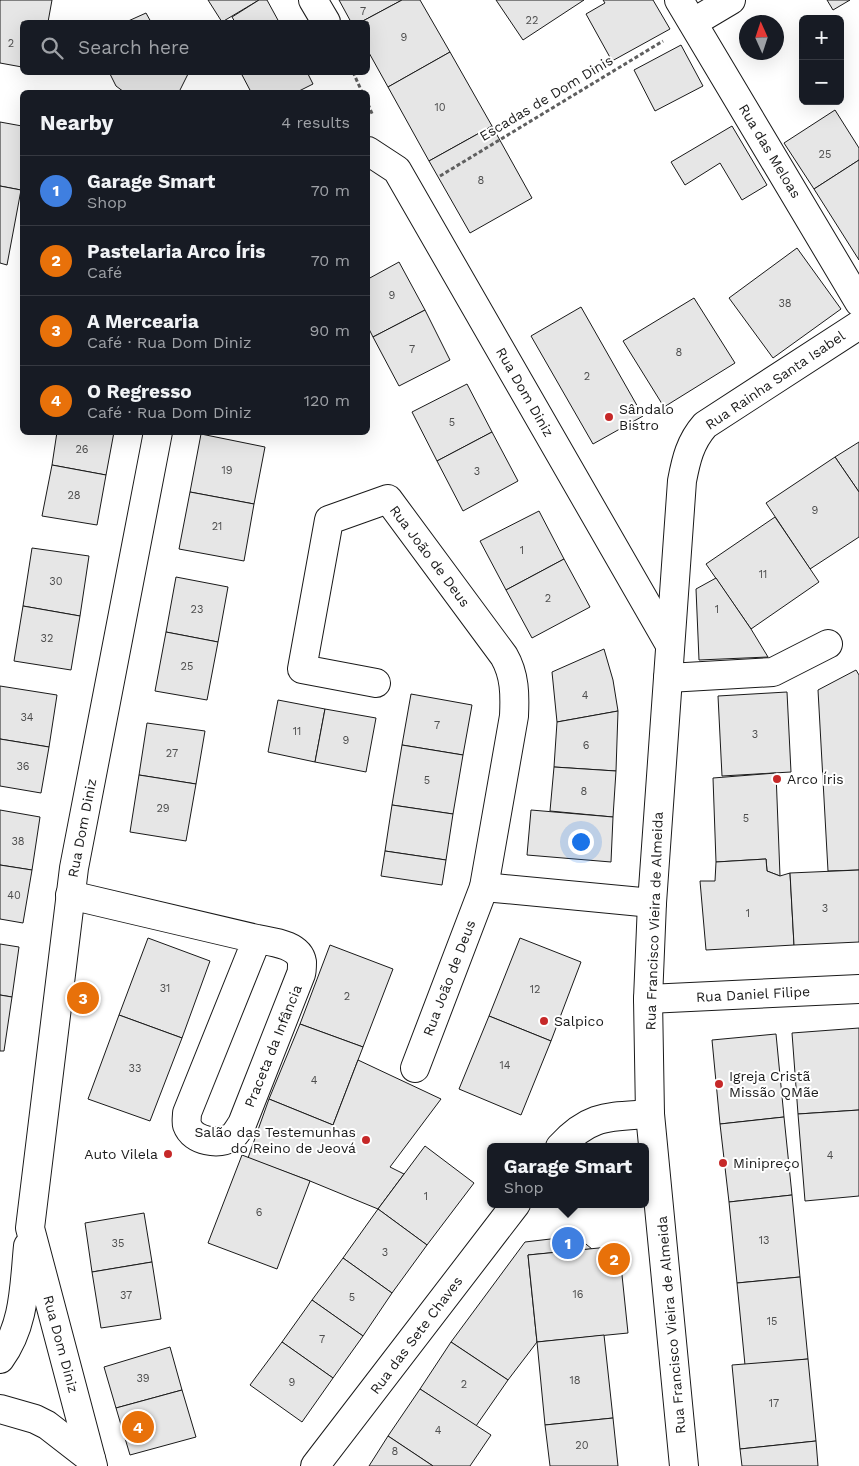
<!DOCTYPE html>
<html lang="en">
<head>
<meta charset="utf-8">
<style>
	body { margin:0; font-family:"Work Sans",sans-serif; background:#20242c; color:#f1f3f6 }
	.controls { position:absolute; right:15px; top:15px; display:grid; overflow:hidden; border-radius:8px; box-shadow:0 5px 20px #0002 }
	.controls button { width:45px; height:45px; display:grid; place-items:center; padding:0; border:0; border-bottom:1px solid #363941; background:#171b24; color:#f1f3f6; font:25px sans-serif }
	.compass { position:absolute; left:739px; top:15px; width:45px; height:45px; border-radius:50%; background:#171b24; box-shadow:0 5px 20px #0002; rotate:357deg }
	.you { position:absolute; left:580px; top:841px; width:18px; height:18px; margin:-12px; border:4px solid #fff; border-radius:50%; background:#1a73e8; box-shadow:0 0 0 8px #1a73e833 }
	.badge { display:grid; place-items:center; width:32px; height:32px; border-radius:50%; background:#8c9099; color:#fff; font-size:16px; font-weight:700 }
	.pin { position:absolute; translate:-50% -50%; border:2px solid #fff; box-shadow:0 1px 5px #0006 }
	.popup { position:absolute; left:487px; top:1143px; width:162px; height:65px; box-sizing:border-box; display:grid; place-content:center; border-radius:8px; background:#171b24; filter:drop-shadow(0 1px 4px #0005); font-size:16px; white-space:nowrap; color:#9ea1a6 }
	.popup b { font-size:19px; color:#f1f3f6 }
	.popup::after { content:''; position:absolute; left:50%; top:100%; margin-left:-10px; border:10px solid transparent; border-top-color:#171b24 }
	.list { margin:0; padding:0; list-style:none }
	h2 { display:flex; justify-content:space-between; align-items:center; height:65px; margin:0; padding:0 20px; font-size:21px }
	h2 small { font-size:16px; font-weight:400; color:#9ea1a6 }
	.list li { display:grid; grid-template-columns:32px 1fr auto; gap:15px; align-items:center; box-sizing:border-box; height:70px; padding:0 20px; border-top:1px solid #363941 }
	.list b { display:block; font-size:19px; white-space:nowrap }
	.list p { margin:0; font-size:16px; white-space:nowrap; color:#9ea1a6 }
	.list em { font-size:16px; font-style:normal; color:#9ea1a6 }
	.icon { flex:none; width:28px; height:28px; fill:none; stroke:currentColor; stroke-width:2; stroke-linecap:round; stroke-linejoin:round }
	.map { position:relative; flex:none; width:859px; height:1466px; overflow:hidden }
	.search { position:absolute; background:#171b24; box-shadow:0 5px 20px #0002; left:20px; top:20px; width:350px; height:55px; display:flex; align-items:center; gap:12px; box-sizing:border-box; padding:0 18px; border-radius:8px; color:#9ea1a6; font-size:19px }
	.panel { position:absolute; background:#171b24; box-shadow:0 5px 20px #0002; left:20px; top:90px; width:350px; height:345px; border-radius:8px }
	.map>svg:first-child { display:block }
</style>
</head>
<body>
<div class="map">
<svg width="859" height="1466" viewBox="0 0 859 1466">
	<rect width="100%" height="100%" fill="#fff"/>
	<g fill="#e6e6e6" stroke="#1a1a1a">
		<polygon points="0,0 52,0 48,22 22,22 22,67 0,63"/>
		<polygon points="208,0 259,0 222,22"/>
		<polygon points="259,0 267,0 279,22 235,22 232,17"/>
		<polygon points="339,0 402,0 361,22 351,22"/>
		<polygon points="402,0 420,0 450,52 388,87 368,51 368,22 361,22"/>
		<polygon points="496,0 584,0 523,40"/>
		<polygon points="603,0 653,0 670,29 612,61 586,14 605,3"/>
		<polygon points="827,0 850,0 833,10"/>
		<polygon points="146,13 151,22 126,22"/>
		<polygon points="681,45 703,86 655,111 634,70"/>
		<polygon points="450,52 492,126 429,161 388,87"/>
		<polygon points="109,72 189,72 179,92 124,92 116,86"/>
		<polygon points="242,72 307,72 313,84 297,92 251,92 241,73"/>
		<polygon points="835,110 859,148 859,160 814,189 784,143"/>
		<polygon points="0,122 22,126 21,190 0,186"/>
		<polygon points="492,126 532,198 470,233 429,161"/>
		<polygon points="732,126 767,185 742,200 720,163 685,185 671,162"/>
		<polygon points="859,160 859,260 814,189"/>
		<polygon points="0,186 21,190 7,265 0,263"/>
		<polygon points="797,248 841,309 773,358 729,298"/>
		<polygon points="399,262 425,310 373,337 368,327 368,279"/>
		<polygon points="694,298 735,363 664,407 623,341"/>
		<polygon points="581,307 643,416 593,444 531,336"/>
		<polygon points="425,310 450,360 399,386 373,337"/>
		<polygon points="467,384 492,432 437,461 412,412"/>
		<polygon points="57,432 114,432 106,475 52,465"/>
		<polygon points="492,432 518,481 463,511 437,461"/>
		<polygon points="201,434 265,447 254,504 190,492"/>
		<polygon points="859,442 859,492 835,457"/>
		<polygon points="835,457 859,492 859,537 810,569 766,503"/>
		<polygon points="52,465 106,475 97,525 42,516"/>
		<polygon points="190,492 254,504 244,561 179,549"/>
		<polygon points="539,511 564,559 506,590 480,541"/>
		<polygon points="775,517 819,582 751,629 706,564"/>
		<polygon points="32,548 89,556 80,616 23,606"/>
		<polygon points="564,559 590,607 532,638 506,590"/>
		<polygon points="176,577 228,587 218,642 166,632"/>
		<polygon points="716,578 751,629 768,657 699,660 696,589"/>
		<polygon points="23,606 80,616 71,670 14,661"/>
		<polygon points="166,632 218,642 207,700 155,691"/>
		<polygon points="604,649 613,680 618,711 557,722 552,672"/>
		<polygon points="856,670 859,675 859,870 828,871 818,690"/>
		<polygon points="0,686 57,695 49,747 0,739"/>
		<polygon points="787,692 791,772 722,776 718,696"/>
		<polygon points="411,694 472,705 463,755 402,745"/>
		<polygon points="278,700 325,709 315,762 268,752"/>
		<polygon points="325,709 376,718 366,772 315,762"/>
		<polygon points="618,711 616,771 554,767 557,722"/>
		<polygon points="147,723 205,731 196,784 139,775"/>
		<polygon points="0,739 49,747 41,793 0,786"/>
		<polygon points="402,745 463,755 453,814 392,805"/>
		<polygon points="554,767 616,771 613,817 550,811"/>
		<polygon points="776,773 780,876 767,871 766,859 716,862 713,778"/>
		<polygon points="139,775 196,784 186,841 130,832"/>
		<polygon points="392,805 453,814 446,860 385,851"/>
		<polygon points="0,810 40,817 32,870 0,865"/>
		<polygon points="531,810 613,817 611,862 527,855"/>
		<polygon points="385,851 446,860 442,885 381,876"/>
		<polygon points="766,859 767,871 780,876 790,873 794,945 706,950 700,881 715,881 716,862"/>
		<polygon points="0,865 32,870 23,923 0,919"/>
		<polygon points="859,870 859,942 794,945 790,873"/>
		<polygon points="148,938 210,961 182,1038 119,1015"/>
		<polygon points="520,938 581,962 551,1041 489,1016"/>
		<polygon points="0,944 19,947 12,997 0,995"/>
		<polygon points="330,945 393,969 363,1047 300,1024"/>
		<polygon points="0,995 12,997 4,1051 0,1051"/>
		<polygon points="119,1015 182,1038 150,1121 88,1099"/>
		<polygon points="489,1016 551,1041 521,1115 459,1089"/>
		<polygon points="300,1024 363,1047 333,1125 269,1099"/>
		<polygon points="859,1028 859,1110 798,1114 792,1033"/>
		<polygon points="776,1034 784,1117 720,1124 712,1040"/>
		<polygon points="358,1060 441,1099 390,1167 404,1174 378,1209 310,1181 248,1158 269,1099 333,1125"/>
		<polygon points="859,1110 859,1196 805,1201 798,1114"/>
		<polygon points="784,1117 792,1195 729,1202 720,1124"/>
		<polygon points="425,1146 474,1183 427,1245 378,1209"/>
		<polygon points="242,1155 310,1181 277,1269 208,1243"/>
		<polygon points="792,1195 800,1277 737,1283 729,1202"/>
		<polygon points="378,1209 427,1245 392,1293 343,1258"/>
		<polygon points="144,1213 152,1262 92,1272 85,1223"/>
		<polygon points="576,1236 592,1249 528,1255 537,1342 508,1380 451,1342 525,1242"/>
		<polygon points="619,1246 628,1333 537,1342 528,1255"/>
		<polygon points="343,1258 392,1293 363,1336 312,1300"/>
		<polygon points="152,1262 161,1319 101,1328 92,1272"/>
		<polygon points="800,1277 808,1359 745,1365 737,1283"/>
		<polygon points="312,1300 363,1336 333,1378 282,1342"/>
		<polygon points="604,1335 613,1418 545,1425 537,1342"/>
		<polygon points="282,1342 333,1378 302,1422 250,1385"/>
		<polygon points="451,1342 508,1380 476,1426 420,1389"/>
		<polygon points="170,1347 182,1390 116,1408 104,1367"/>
		<polygon points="808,1359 816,1441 740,1449 732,1365"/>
		<polygon points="420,1389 491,1435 470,1466 433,1466 388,1436"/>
		<polygon points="182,1390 196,1437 130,1455 116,1408"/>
		<polygon points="613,1418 618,1466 550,1466 545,1425"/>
		<polygon points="388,1436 433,1466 369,1466"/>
		<polygon points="816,1441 818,1466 742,1466 740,1449"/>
	</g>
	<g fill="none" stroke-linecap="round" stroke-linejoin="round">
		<g stroke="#1a1a1a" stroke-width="30">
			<g id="minor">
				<polyline points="313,0 326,22"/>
				<polyline points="679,0 859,302"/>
				<polyline points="694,22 731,0"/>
				<polyline points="368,151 397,170 670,645"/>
				<polyline points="668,678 773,672 828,644"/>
				<path d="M376 683 302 669 329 520 388 499 504 656C515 675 515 695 514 716L484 887 415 1068"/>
				<polyline points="484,887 652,903"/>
				<path d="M70 895 257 939 187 1113C187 1117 186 1122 187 1125 193 1142 219 1145 232 1137 236 1134 239 1128 242 1124L301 974C302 971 302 966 302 962 299 944 271 942 257 939"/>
				<polyline points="648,999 859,989"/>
				<path d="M560 1147C590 1114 609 1117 650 1114"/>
				<path d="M0 1359C25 1325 24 1286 28 1246"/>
				<polyline points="0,1409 35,1419 47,1425 91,1459"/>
				<polyline points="93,1466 30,1228 74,868 158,432"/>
				<polyline points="315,1466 516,1204"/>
				<path d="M684 1466 650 1114 648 999 652 903 682 481C686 460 690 442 705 425L859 325"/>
			</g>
		</g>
		<g stroke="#5f5f5f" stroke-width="3" stroke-dasharray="4 2.5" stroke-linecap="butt">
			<polyline points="353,72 362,92"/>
			<polyline points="368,104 373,116"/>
			<polyline points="440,176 663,41"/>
		</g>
		<use href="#minor" stroke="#fff" stroke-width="28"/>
	</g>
	<g fill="#c62828" stroke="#fff" stroke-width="2">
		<circle cx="609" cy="417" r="5"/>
		<circle cx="777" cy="779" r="5"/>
		<circle cx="544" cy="1021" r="5"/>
		<circle cx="719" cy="1084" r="5"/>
		<circle cx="366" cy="1140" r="5"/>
		<circle cx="168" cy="1154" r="5"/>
		<circle cx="723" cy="1163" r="5"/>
	</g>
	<g text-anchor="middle" stroke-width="4" stroke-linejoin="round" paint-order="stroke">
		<g font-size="11" fill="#4d4d4d">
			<text x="363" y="15">7</text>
			<text x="532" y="24">22</text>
			<text x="404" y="41">9</text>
			<text x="11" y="47">2</text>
			<text x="440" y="111">10</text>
			<text x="825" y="158">25</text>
			<text x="481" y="184">8</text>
			<text x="392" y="299">9</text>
			<text x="785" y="307">38</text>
			<text x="412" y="353">7</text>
			<text x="679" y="356">8</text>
			<text x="587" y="380">2</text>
			<text x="452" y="426">5</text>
			<text x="82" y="453">26</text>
			<text x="227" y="474">19</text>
			<text x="477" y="475">3</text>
			<text x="74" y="499">28</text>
			<text x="815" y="514">9</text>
			<text x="217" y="530">21</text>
			<text x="522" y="554">1</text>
			<text x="763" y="578">11</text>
			<text x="56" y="585">30</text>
			<text x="548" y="602">2</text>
			<text x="197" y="613">23</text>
			<text x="717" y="613">1</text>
			<text x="47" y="642">32</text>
			<text x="187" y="670">25</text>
			<text x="585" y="699">4</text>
			<text x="27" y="721">34</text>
			<text x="437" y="729">7</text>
			<text x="297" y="735">11</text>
			<text x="755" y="738">3</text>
			<text x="346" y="744">9</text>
			<text x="586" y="749">6</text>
			<text x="172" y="757">27</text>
			<text x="23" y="770">36</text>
			<text x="427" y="784">5</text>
			<text x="584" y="795">8</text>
			<text x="163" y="812">29</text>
			<text x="746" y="822">5</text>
			<text x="18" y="845">38</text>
			<text x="14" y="899">40</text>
			<text x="825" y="912">3</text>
			<text x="748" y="917">1</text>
			<text x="165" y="992">31</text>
			<text x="535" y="993">12</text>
			<text x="347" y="1000">2</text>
			<text x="505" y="1069">14</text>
			<text x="135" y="1072">33</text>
			<text x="314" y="1084">4</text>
			<text x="830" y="1159">4</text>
			<text x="426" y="1200">1</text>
			<text x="259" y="1216">6</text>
			<text x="764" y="1244">13</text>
			<text x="118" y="1247">35</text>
			<text x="385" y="1256">3</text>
			<text x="578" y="1298">16</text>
			<text x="126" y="1299">37</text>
			<text x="352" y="1301">5</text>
			<text x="772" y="1325">15</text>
			<text x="322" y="1343">7</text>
			<text x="143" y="1382">39</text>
			<text x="575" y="1384">18</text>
			<text x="292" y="1386">9</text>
			<text x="464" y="1388">2</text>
			<text x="774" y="1407">17</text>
			<text x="438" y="1434">4</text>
			<text x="582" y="1449">20</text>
			<text x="395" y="1455">8</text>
		</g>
		<g font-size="14" fill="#1a1a1a" stroke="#fff">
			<text transform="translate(546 98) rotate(-31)" y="5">Escadas de Dom Dinis</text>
			<text transform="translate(770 151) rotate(59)" y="5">Rua das Meloas</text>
			<text transform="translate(775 380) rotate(-34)" y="5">Rua Rainha Santa Isabel</text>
			<text transform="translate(525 392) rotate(60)" y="5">Rua Dom Diniz</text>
			<text transform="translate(430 556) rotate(53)" y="5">Rua João de Deus</text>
			<text transform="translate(82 828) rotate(-79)" y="5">Rua Dom Diniz</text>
			<text transform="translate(654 921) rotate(-88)" y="5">Rua Francisco Vieira de Almeida</text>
			<text transform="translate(449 978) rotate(-69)" y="5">Rua João de Deus</text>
			<text transform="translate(753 994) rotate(-3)" y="5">Rua Daniel Filipe</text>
			<text transform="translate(273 1046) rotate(-68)" y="5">Praceta da Infância</text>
			<text transform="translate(671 1325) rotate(-95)" y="5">Rua Francisco Vieira de Almeida</text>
			<text transform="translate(416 1335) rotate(-53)" y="5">Rua das Sete Chaves</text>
			<text transform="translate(61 1344) rotate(75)" y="5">Rua Dom Diniz</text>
		</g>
		<g font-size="14" fill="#1a1a1a" stroke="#fff" text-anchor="start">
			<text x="619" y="414">Sândalo<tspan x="619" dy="16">Bistro</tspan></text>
			<text x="787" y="784">Arco Íris</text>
			<text x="554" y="1026">Salpico</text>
			<text x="729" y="1081">Igreja Cristã<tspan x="729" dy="16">Missão QMãe</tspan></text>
			<text x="356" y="1137" text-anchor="end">Salão das Testemunhas<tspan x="356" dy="16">do Reino de Jeová</tspan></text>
			<text x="158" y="1159" text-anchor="end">Auto Vilela</text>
			<text x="733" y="1168">Minipreço</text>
		</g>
	</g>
</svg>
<div class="controls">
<button>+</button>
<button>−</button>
</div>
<svg class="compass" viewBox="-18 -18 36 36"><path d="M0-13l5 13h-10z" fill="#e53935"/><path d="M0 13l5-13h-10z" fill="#9ea1a6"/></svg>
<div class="you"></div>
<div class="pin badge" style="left:568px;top:1243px;background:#3f7fe0">1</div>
<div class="popup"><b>Garage Smart</b>Shop</div>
<div class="pin badge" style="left:614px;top:1259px;background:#e8710a">2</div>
<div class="pin badge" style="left:83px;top:998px;background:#e8710a">3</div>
<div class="pin badge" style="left:138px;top:1427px;background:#e8710a">4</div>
<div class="search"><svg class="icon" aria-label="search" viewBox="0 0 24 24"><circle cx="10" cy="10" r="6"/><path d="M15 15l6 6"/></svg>Search here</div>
<section class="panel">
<h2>Nearby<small>4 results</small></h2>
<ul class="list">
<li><span class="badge" style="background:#3f7fe0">1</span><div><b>Garage Smart</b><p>Shop</p></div><em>70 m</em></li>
<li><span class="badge" style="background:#e8710a">2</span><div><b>Pastelaria Arco Íris</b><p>Café</p></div><em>70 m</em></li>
<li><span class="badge" style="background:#e8710a">3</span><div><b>A Mercearia</b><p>Café · Rua Dom Diniz</p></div><em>90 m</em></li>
<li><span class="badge" style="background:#e8710a">4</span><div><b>O Regresso</b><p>Café · Rua Dom Diniz</p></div><em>120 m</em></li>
</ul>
</section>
</div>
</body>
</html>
